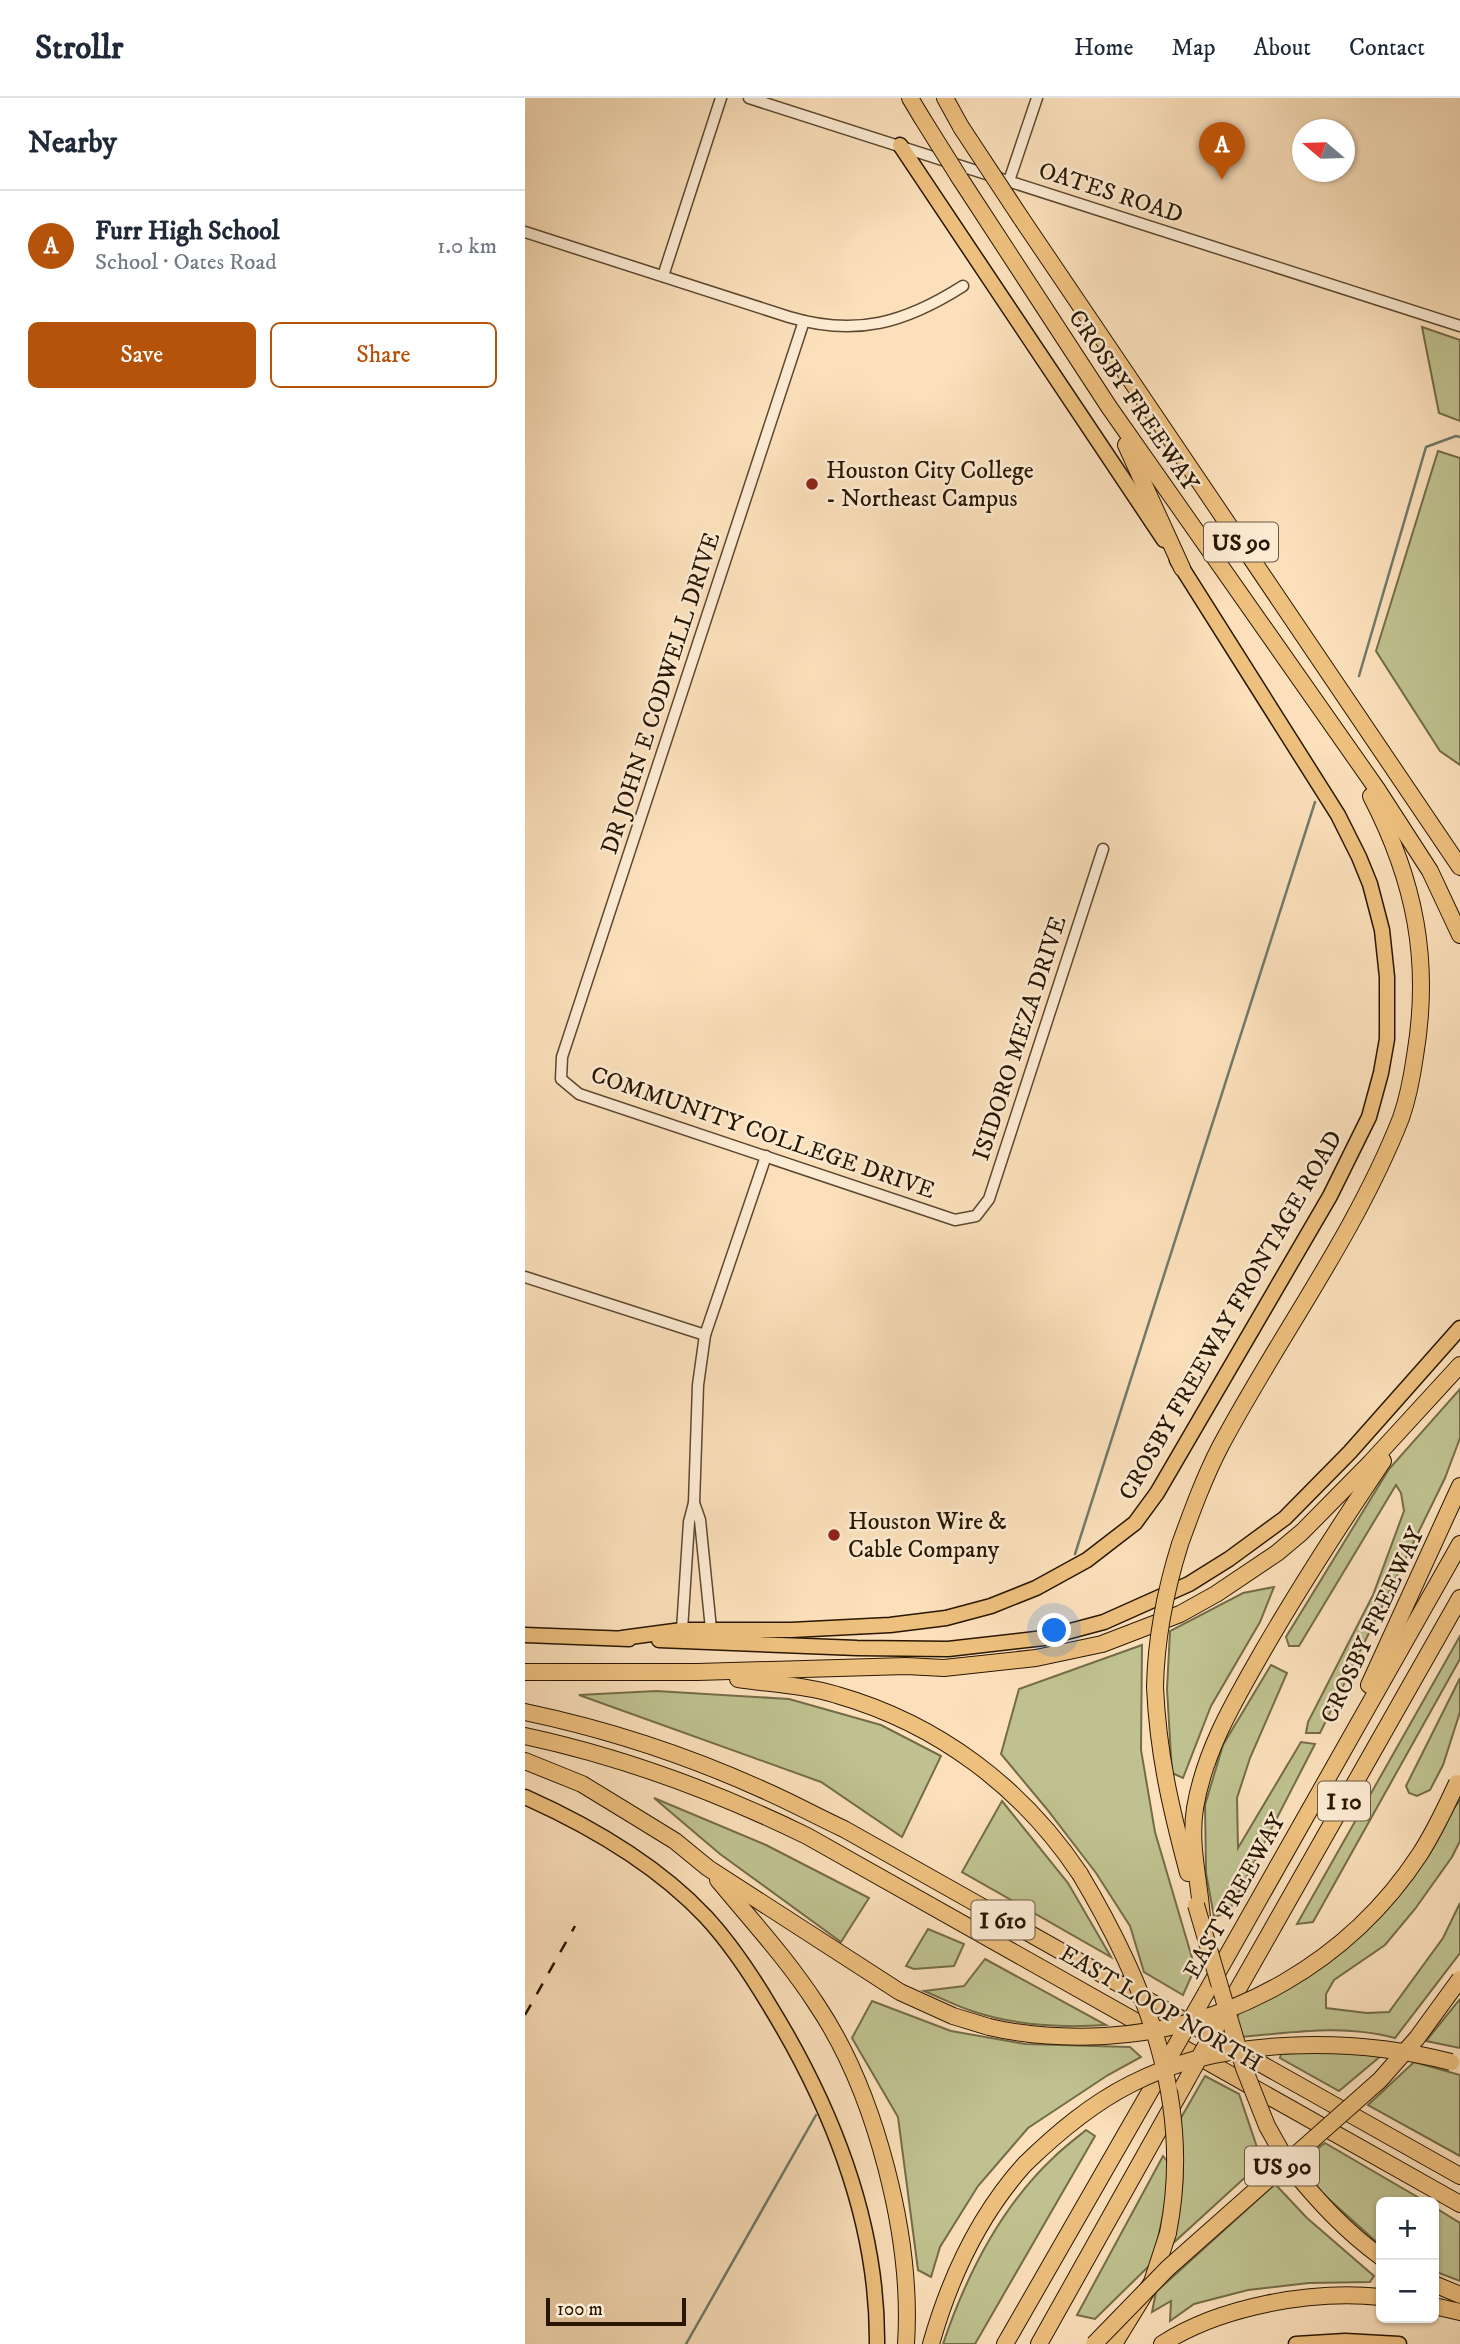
<!DOCTYPE html>
<html lang="en">
<head>
<meta charset="utf-8">
<style>
	body { margin:0; font-family:"IM FELL DW Pica",serif; background:#f2f2f3; color:#1f2937 }
	.controls { position:absolute; right:21px; bottom:21px; display:grid; overflow:hidden; border-radius:10px; box-shadow:0 2px 5px #0004 }
	.controls button { width:63px; height:63px; display:grid; place-items:center; padding:0; border:0; border-bottom:2px solid #e0e1e3; background:#fff; color:#1f2937; font:35px sans-serif }
	.compass { position:absolute; left:767px; top:21px; width:63px; height:63px; border-radius:50%; background:#fff; box-shadow:0 2px 5px #0004; rotate:289deg }
	.scale { position:absolute; left:21px; bottom:18px; width:140px; box-sizing:border-box; padding-left:7px; border:4px solid #281600; border-top:0; font-size:19px; line-height:24px; white-space:nowrap; color:#281600; -webkit-text-stroke:5px #fcebd3; paint-order:stroke }
	.you { position:absolute; left:530px; top:1533px; width:24px; height:24px; margin:-18px; border:5px solid #fff; border-radius:50%; background:#1a73e8; box-shadow:0 0 0 10px #1a73e833 }
	.badge { display:grid; place-items:center; width:46px; height:46px; border-radius:50%; background:#b45309; color:#fff; font-size:23px; font-weight:700 }
	.pin { position:absolute; translate:-50% -58px; filter:drop-shadow(0 2px 4px #0008) }
	.pin::after { content:''; position:absolute; top:37px; width:24px; height:21px; background:inherit; clip-path:polygon(0 0,100% 0,50% 100%) }
	.list { margin:0; padding:0; list-style:none }
	h2 { display:flex; justify-content:space-between; align-items:center; height:91px; margin:0; padding:0 28px; font-size:30px }
	h2 small { font-size:23px; font-weight:400; color:#747a83 }
	.list li { display:grid; grid-template-columns:46px 1fr auto; gap:21px; align-items:center; box-sizing:border-box; height:112px; padding:0 28px; border-top:2px solid #e0e1e3 }
	.list b { display:block; font-size:26px; white-space:nowrap }
	.list p { margin:0; font-size:23px; white-space:nowrap; color:#747a83 }
	.list em { font-size:23px; font-style:normal; color:#747a83 }
	.actions { display:flex; gap:14px; padding:21px 28px }
	.actions a { flex:1; padding:16px 0; border:2px solid #b45309; border-radius:10px; text-align:center; font-size:24px; color:#b45309 }
	.actions .main { background:#b45309; color:#fff }
	.map { position:relative; flex:none; width:935px; height:2246px; overflow:hidden }
	header { display:flex; align-items:center; gap:42px; box-sizing:border-box; height:98px; padding:0 35px; background:#fff; border-bottom:2px solid #e0e1e3 }
	header strong { font-size:33px }
	nav { display:flex; gap:38px; margin-inline-start:auto; font-size:24px }
	main { display:flex }
	aside { flex:1; background:#fff }
	.map>svg:first-child { display:block }
</style>
</head>
<body>
<header>
<strong>Strollr</strong>
<nav><a>Home</a><a>Map</a><a>About</a><a>Contact</a></nav>
</header>
<main>
<aside>
<h2>Nearby<small></small></h2>
<ul class="list">
<li><span class="badge">A</span><div><b>Furr High School</b><p>School · Oates Road</p></div><em>1.0 km</em></li>
</ul>
<div class="actions"><a class="main">Save</a><a>Share</a></div>
</aside>
<div class="map">
<svg width="935" height="2246" viewBox="0 0 935 2246">
	<rect width="100%" height="100%" fill="#fbe0bb"/>
	<filter id="stains"><feTurbulence type="fractalNoise" baseFrequency=".00286" numOctaves="4"/><feColorMatrix values="0 0 0 0 .2 0 0 0 0 .09 0 0 0 0 .02 0 0 0 .5 -.17"/></filter>
	<radialGradient id="worn" r=".72"><stop offset=".6" stop-color="#630" stop-opacity="0"/><stop offset="1" stop-color="#630" stop-opacity=".3"/></radialGradient>
	<g fill="#bfc290" stroke="#746c48" stroke-width="2">
		<polygon points="897,229 935,242 935,323 914,315"/>
		<polygon points="913,353 935,360 935,667 915,653 851,553"/>
		<polygon points="935,1291 935,1340 920,1380 795,1635 781,1635 783,1624 848,1497 879,1413 876,1395 871,1387 774,1548 764,1548 761,1539 864,1371"/>
		<polygon points="749,1489 735,1524 686,1608 658,1680 647,1675 642,1591 645,1533 718,1495"/>
		<polygon points="935,1538 935,1561 788,1824 772,1826"/>
		<polygon points="617,1547 616,1652 630,1734 670,1870 658,1897 619,1874 605,1828 571,1775 521,1710 476,1656 494,1591"/>
		<polygon points="746,1567 762,1575 725,1660 712,1700 713,1750 776,1644 790,1646 703,1815 689,1819 681,1775 680,1707 698,1647"/>
		<polygon points="935,1580 935,1614 918,1667 905,1692 892,1698 884,1695 881,1688"/>
		<polygon points="131,1593 264,1601 356,1627 416,1658 377,1739 296,1684 54,1597"/>
		<polygon points="129,1700 241,1747 344,1800 316,1844 195,1756"/>
		<path d="M935 1702V1743L927 1759 890 1811 860 1847 809 1882 801 1896V1910L842 1915 864 1914 918 1840 935 1805V1855L870 1940C818 1926 770 1934 717 1939L711 1921 715 1913 784 1877 831 1838Z"/>
		<polygon points="477,1703 543,1785 586,1859 437,1774"/>
		<polygon points="403,1831 439,1846 429,1868 389,1871 381,1868"/>
		<path d="M460 1861 581 1927C537 1930 493 1928 450 1914 433 1909 416 1900 399 1893L439 1888Z"/>
		<polygon points="935,1901 935,1950 901,1943"/>
		<polygon points="347,1903 426,1933 500,1946 605,1949 616,1959 583,1977 503,2030 453,2088 415,2149 406,2179 393,2172 373,2019 327,1940"/>
		<polygon points="820,1952 857,1957 814,1993 755,1960 756,1956"/>
		<polygon points="889,1964 935,1977 935,2058 843,2007"/>
		<path d="M680 1978 714 1996 737 2064 645 2148C658 2104 662 2070 653 2025Z"/>
		<path d="M561 2032 570 2038 450 2246H418C441 2178 475 2110 528 2060 538 2050 550 2041 561 2032Z"/>
		<polygon points="800,2045 901,2104 856,2104 856,2148 797,2095 775,2064"/>
		<polygon points="638,2058 642,2063 642,2098 628,2164 570,2221 552,2217"/>
		<polygon points="750,2086 782,2120 849,2178 845,2184 784,2185 723,2192 669,2206 645,2223 646,2203 627,2214 631,2194"/>
		<polygon points="909,2109 935,2125 935,2183 909,2173"/>
	</g>
	<g fill="none" stroke-linecap="round" stroke-linejoin="round">
		<g stroke="#6f7a6a" stroke-width="2.5">
			<polyline points="834,578 901,349 931,338 935,339"/>
			<polyline points="550,1456 790,704"/>
			<polyline points="161,2246 291,2017"/>
		</g>
		<g stroke="#5d482f" stroke-width="13">
			<g id="minor">
				<polyline points="224,0 935,228"/>
				<polyline points="484,83 512,0"/>
				<path d="M0 134 264 219C331 239 380 225 438 188"/>
				<polyline points="138,178 196,0"/>
				<polyline points="279,223 37,959 36,981 54,996 430,1122 451,1118 464,1101 578,751"/>
				<polyline points="0,1179 180,1237"/>
				<polyline points="169,1405 175,1422 186,1531"/>
				<polyline points="157,1532 164,1424 169,1405 173,1287 180,1237 241,1058"/>
			</g>
		</g>
		<g stroke="#281600" stroke-width="17">
			<g id="major">
				<polyline points="375,47 639,442"/>
				<polyline points="0,1537 104,1541"/>
				<polyline points="97,1540 157,1532 266,1532 365,1527 421,1520 466,1508 511,1490 562,1462 610,1425 632,1395 805,1098 844,1019 856,975 862,941 862,879 857,832 845,786 834,759 813,717 652,462"/>
				<polyline points="134,1542 332,1550 423,1551 519,1540 579,1524 664,1486 704,1461 760,1420 825,1354 935,1230"/>
				<path d="M0 1699C65 1728 132 1767 181 1819 205 1845 225 1875 243 1905 306 2007 353 2125 352 2246"/>
				<polyline points="771,2246 820,2243 874,2246"/>
			</g>
		</g>
		<g stroke="#281600" stroke-width="18">
			<g id="highway">
				<polyline points="385,0 397,20"/>
				<polyline points="420,0 436,29"/>
				<polyline points="434,79 584,309 852,691 905,773 935,837"/>
				<polyline points="496,120 935,769"/>
				<polyline points="601,347 657,470"/>
				<path d="M655 1446C667 1413 679 1380 695 1349 754 1238 830 1137 876 1020 883 1000 887 979 890 958 906 863 890 783 846 698"/>
				<polyline points="0,1574 172,1574 381,1568 419,1570 511,1560 577,1546 655,1516 691,1496 752,1455 777,1434 846,1364 935,1267"/>
				<path d="M213 1581C246 1586 280 1587 312 1597 413 1626 497 1689 555 1776"/>
				<polyline points="844,1587 935,1388"/>
				<path d="M630 1589C633 1656 646 1711 663 1775"/>
				<path d="M0 1614C81 1631 161 1657 236 1691 264 1703 291 1718 319 1731L935 2078"/>
				<path d="M0 1638C98 1659 192 1694 282 1738L935 2106"/>
				<polyline points="0,1663 57,1686 111,1719 150,1743 183,1770 375,1894 428,1918 464,1929"/>
				<path d="M193 1782C227 1823 263 1862 292 1907 351 1995 388 2140 381 2246"/>
				<path d="M677 1821C675 1785 664 1748 670 1710 680 1651 710 1602 739 1551 776 1487 817 1424 858 1363"/>
				<polyline points="681,1895 935,1446"/>
				<polyline points="704,1907 935,1500"/>
				<path d="M765 2069C793 2103 820 2133 856 2159"/>
				<polyline points="909,2186 935,2197"/>
				<polyline points="909,2208 935,2214"/>
				<path d="M406 2246C425 2179 453 2118 500 2066"/>
				<polyline points="480,2246 635,1976"/>
				<polyline points="514,2246 659,1987"/>
				<polyline points="589,2246 627,2184 643,2135"/>
				<path d="M637 2246C696 2208 787 2192 856 2199"/>
			</g>
		</g>
		<use href="#minor" stroke="#fcebd3" stroke-width="10"/>
		<use href="#major" stroke="#eec07e" stroke-width="14"/>
		<use href="#highway" stroke="#eec07e" stroke-width="16"/>
		<polyline stroke="#281600" stroke-width="2.5" stroke-dasharray="12 12" stroke-linecap="butt" points="0,1917 50,1828"/>
		<g stroke="#281600" stroke-width="18" stroke-linecap="butt">
			<g id="highway-bridge">
				<polyline points="397,20 434,79"/>
				<polyline points="436,29 496,120"/>
				<path d="M630 1589C631 1539 640 1494 655 1446"/>
				<path d="M555 1776C621 1887 669 2004 643 2135"/>
				<polyline points="671,1807 719,1970 742,2028 765,2069"/>
				<path d="M464 1929C502 1938 541 1940 580 1938 707 1931 825 1863 895 1756 909 1734 921 1709 932 1685"/>
				<polyline points="637,1972 681,1895"/>
				<polyline points="659,1987 702,1910"/>
				<path d="M500 2066C532 2035 566 2006 606 1986 698 1938 829 1939 926 1964"/>
				<polyline points="569,2246 643,2170 855,1982 892,1940 935,1881"/>
			</g>
		</g>
		<use href="#highway-bridge" stroke="#eec07e" stroke-width="16"/>
	</g>
	<g fill="#8f2418" stroke="#fcebd3" stroke-width="2.5">
		<circle cx="287" cy="386" r="7"/>
		<circle cx="309" cy="1437" r="7"/>
	</g>
	<g text-anchor="middle" stroke-width="5" stroke-linejoin="round" paint-order="stroke">
		<g fill="#fcebd3" stroke="#68563f" stroke-width="2">
			<rect x="679" y="424.5" width="74" height="39" rx="5"/>
			<rect x="793" y="1683.5" width="52" height="39" rx="5"/>
			<rect x="446.5" y="1802.5" width="63" height="39" rx="5"/>
			<rect x="720" y="2048.5" width="74" height="39" rx="5"/>
		</g>
		<g font-size="23" font-weight="bold" fill="#281600">
			<text x="716" y="452">US 90</text>
			<text x="819" y="1711">I 10</text>
			<text x="478" y="1830">I 610</text>
			<text x="757" y="2076">US 90</text>
		</g>
		<g font-size="24" fill="#281600" stroke="#fcebd3">
			<text transform="translate(586 94) rotate(18)" y="8">OATES ROAD</text>
			<text transform="translate(609 302) rotate(56)" y="8">CROSBY FREEWAY</text>
			<text transform="translate(135 595) rotate(-72)" y="8">DR JOHN E CODWELL DRIVE</text>
			<text transform="translate(494 940) rotate(-72)" y="8">ISIDORO MEZA DRIVE</text>
			<text transform="translate(238 1034) rotate(19)" y="8">COMMUNITY COLLEGE DRIVE</text>
			<text transform="translate(705 1217) rotate(-60)" y="8">CROSBY FREEWAY FRONTAGE ROAD</text>
			<text transform="translate(847 1527) rotate(-65)" y="8">CROSBY FREEWAY</text>
			<text transform="translate(709 1798) rotate(-61)" y="8">EAST FREEWAY</text>
			<text transform="translate(636 1910) rotate(30)" y="8">EAST LOOP NORTH</text>
		</g>
		<g font-size="24" fill="#281600" stroke="#fcebd3" text-anchor="start">
			<text x="301" y="380">Houston City College<tspan x="301" dy="28">- Northeast Campus</tspan></text>
			<text x="323" y="1431">Houston Wire &amp;<tspan x="323" dy="28">Cable Company</tspan></text>
		</g>
	</g>
	<rect width="100%" height="100%" filter="url(#stains)"/>
	<rect width="100%" height="100%" fill="url(#worn)"/>
</svg>
<div class="controls">
<button>+</button>
<button>−</button>
</div>
<svg class="compass" viewBox="-18 -18 36 36"><path d="M0-13l5 13h-10z" fill="#e53935"/><path d="M0 13l5-13h-10z" fill="#747a83"/></svg>
<div class="scale">100 m</div>
<div class="you"></div>
<div class="pin badge" style="left:697px;top:82px">A</div>
</div>
</main>
</body>
</html>
